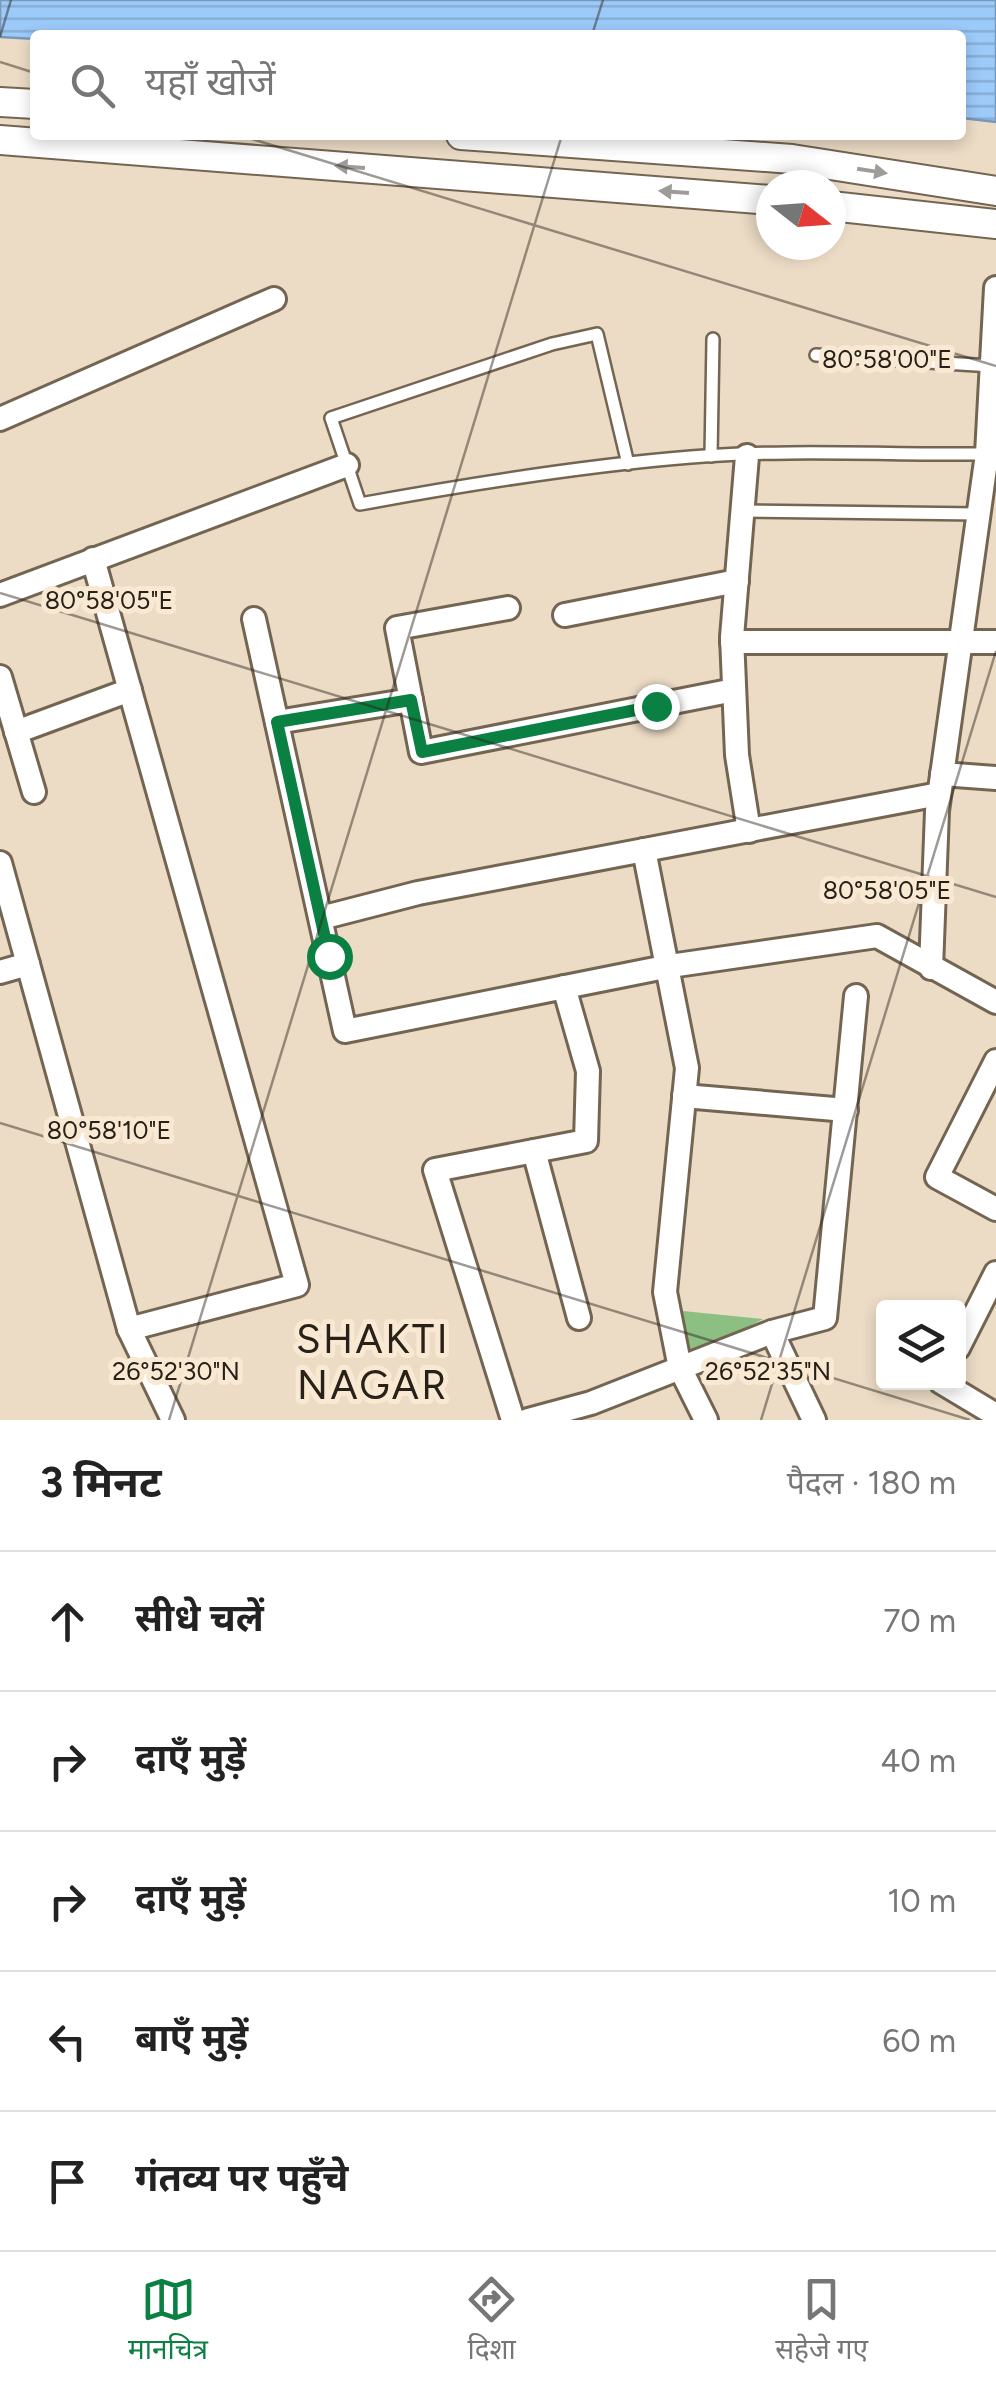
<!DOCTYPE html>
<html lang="hi">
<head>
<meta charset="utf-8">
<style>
	body { margin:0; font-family:Figtree,"Noto Sans Devanagari",sans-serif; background:#f6f6f6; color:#222 }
	.controls { position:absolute; right:30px; bottom:30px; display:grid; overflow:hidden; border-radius:10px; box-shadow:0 5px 15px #0003 }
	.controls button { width:90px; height:90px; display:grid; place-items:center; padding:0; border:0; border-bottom:2px solid #e0e0e0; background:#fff; color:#222; font:50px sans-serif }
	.compass { position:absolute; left:756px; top:170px; width:90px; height:90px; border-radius:50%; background:#fff; box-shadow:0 5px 15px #0003; rotate:107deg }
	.stop { position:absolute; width:30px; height:30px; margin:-22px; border:8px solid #0b8043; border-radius:50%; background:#fff }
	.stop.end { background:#0b8043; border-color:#fff; box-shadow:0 2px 10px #0008 }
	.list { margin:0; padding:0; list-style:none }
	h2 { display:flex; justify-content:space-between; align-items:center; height:130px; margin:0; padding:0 40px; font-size:42px }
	h2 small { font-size:32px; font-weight:400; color:#767676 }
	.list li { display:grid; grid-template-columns:65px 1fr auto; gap:30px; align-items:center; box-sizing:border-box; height:140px; padding:0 40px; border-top:2px solid #e0e0e0 }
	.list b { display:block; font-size:38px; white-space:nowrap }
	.list em { font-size:32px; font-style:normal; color:#767676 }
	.icon { flex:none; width:55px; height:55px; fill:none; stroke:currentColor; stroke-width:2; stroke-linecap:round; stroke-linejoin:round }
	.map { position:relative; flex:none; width:996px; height:1420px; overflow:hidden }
	.search { position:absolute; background:#fff; box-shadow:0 5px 15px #0003; left:30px; right:30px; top:30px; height:110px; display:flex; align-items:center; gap:25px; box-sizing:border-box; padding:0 35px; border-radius:10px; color:#767676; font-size:38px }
	.sheet { height:830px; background:#fff }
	nav { display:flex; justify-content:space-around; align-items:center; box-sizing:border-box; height:140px; border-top:2px solid #e0e0e0; background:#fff; font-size:28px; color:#767676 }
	nav a { display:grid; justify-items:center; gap:5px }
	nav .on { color:#0b8043 }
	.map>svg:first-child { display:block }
</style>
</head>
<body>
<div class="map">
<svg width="996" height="1420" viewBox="0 0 996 1420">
	<defs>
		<pattern id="water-rules" width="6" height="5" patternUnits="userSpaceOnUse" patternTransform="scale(2.5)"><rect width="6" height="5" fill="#9ccaf9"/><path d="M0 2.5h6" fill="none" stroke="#86add5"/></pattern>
	</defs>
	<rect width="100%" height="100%" fill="#ecdcc6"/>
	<polygon fill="#8cc083" points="673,1310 763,1319 688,1359"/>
	<polygon fill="url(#water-rules)" stroke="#7997b6" stroke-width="2.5" points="0,0 996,0 996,122 961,118 961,35 35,35 35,39 0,37"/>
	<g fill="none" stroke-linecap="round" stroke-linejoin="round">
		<g stroke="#736552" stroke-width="16">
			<g id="service">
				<polyline points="816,355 992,366"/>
				<polyline points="711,456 713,339"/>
				<path d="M628 464 597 334 552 344 331 418 360 504C469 484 579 466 691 457 788 449 889 455 987 454"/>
				<polyline points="743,511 978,514"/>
			</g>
		</g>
		<g stroke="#736552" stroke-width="28">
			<g id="minor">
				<polyline points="0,419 274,299"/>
				<polyline points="747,456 732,637 737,755 749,831"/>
				<polyline points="93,559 297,1285 129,1329"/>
				<polyline points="0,595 347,465"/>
				<polyline points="508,608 397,628 421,752 734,690"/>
				<polyline points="565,615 737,581"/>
				<polyline points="254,619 345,1031 670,966 877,936 996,1002"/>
				<polyline points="732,642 996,642"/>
				<polyline points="0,677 34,792"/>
				<polyline points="277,722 411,700"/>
				<polyline points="16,732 130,690"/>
				<polyline points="942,774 996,778"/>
				<polyline points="644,850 687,1068 665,1292 680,1368 706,1420"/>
				<polyline points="0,863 129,1329 173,1420"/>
				<polyline points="321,918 418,893 939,794"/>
				<polyline points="931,968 937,811 987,454 996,288"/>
				<polyline points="0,972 28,964"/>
				<polyline points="996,1061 937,1177 996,1209"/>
				<polyline points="684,1096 846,1110"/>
				<polyline points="534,1151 579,1318"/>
				<polyline points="772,1332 825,1318 856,996"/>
				<polyline points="958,1348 996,1273"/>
				<polyline points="941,1382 996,1415"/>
				<polyline points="513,1420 435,1170 586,1141 588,1071 564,987"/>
				<polyline points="528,1420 591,1403 772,1332 814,1420"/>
			</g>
		</g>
		<g stroke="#736552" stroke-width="32">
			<g id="tertiary">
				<polyline points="0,102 35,104"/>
				<polyline points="461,135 792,159 996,191"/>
				<polyline points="0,140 771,200"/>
				<polyline points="831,206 996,224"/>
			</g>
		</g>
		<use href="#service" stroke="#fff" stroke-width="11"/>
		<use href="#minor" stroke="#fff" stroke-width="22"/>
		<use href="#tertiary" stroke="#fff" stroke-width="28"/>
	</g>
	<defs><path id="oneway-solid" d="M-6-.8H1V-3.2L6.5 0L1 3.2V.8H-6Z" transform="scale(2.5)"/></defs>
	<g fill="#9e9b98">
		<use href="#oneway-solid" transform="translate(350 167) rotate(-176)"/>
		<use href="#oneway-solid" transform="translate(872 171) rotate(9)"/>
		<use href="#oneway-solid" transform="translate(674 192) rotate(-176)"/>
	</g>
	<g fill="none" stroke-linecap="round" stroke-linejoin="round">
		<polyline stroke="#0b8043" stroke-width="12" points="329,956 277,722 411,700 422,752 656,706"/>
	</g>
	<path fill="none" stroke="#272119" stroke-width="2.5" stroke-opacity="0.45" d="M592 35 603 0M0 37 11 0M0 62 35 73M239 135 996 366M0 593 996 897M0 1123 970 1420M169 1420 562 135M761 1420 996 651"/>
	<g text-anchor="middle" stroke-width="10" stroke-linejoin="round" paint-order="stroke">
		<g font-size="40" letter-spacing="2.5" fill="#272119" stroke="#f9e9d3">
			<text x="373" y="1353">SHAKTI<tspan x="373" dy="46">NAGAR</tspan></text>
		</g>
	</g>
	<g font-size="25" text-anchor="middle" fill="#272119" stroke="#f9e9d3" stroke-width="10" stroke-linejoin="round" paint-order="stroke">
		<text x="887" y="368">80°58'00"E</text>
		<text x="109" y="609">80°58'05"E</text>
		<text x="887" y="899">80°58'05"E</text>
		<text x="109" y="1139">80°58'10"E</text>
		<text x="176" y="1380">26°52'30"N</text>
		<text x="768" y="1380">26°52'35"N</text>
	</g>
</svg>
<div class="controls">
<button><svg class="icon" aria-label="layers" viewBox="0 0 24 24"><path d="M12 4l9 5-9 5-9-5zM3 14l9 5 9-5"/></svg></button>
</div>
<svg class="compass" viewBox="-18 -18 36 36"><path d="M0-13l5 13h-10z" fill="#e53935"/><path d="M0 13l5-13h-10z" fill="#767676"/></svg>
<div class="stop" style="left:329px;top:956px"></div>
<div class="stop end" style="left:656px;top:706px"></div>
<div class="search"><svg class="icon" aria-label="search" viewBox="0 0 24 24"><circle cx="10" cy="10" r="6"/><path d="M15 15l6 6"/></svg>यहाँ खोजें</div>
</div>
<section class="sheet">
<h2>3 मिनट<small>पैदल · 180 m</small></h2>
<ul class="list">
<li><svg class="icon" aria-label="ahead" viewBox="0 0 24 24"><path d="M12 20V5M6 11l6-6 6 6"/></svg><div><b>सीधे चलें</b></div><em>70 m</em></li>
<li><svg class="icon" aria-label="right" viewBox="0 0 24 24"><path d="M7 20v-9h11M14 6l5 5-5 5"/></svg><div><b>दाएँ मुड़ें</b></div><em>40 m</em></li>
<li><svg class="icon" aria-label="right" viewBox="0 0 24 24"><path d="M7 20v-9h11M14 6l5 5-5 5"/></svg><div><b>दाएँ मुड़ें</b></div><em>10 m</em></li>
<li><svg class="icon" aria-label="left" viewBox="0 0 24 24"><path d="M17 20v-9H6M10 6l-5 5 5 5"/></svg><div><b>बाएँ मुड़ें</b></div><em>60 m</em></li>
<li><svg class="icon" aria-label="arrive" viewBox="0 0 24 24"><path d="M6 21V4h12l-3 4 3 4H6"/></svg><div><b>गंतव्य पर पहुँचे</b></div></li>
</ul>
</section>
<nav>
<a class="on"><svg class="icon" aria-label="map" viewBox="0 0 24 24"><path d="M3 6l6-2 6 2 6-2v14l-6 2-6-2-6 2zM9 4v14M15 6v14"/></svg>मानचित्र</a>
<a><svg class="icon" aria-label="directions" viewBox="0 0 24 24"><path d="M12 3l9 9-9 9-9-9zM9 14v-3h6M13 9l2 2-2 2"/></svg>दिशा</a>
<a><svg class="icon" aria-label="saved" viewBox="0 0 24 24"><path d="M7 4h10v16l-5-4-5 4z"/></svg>सहेजे गए</a>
</nav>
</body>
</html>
